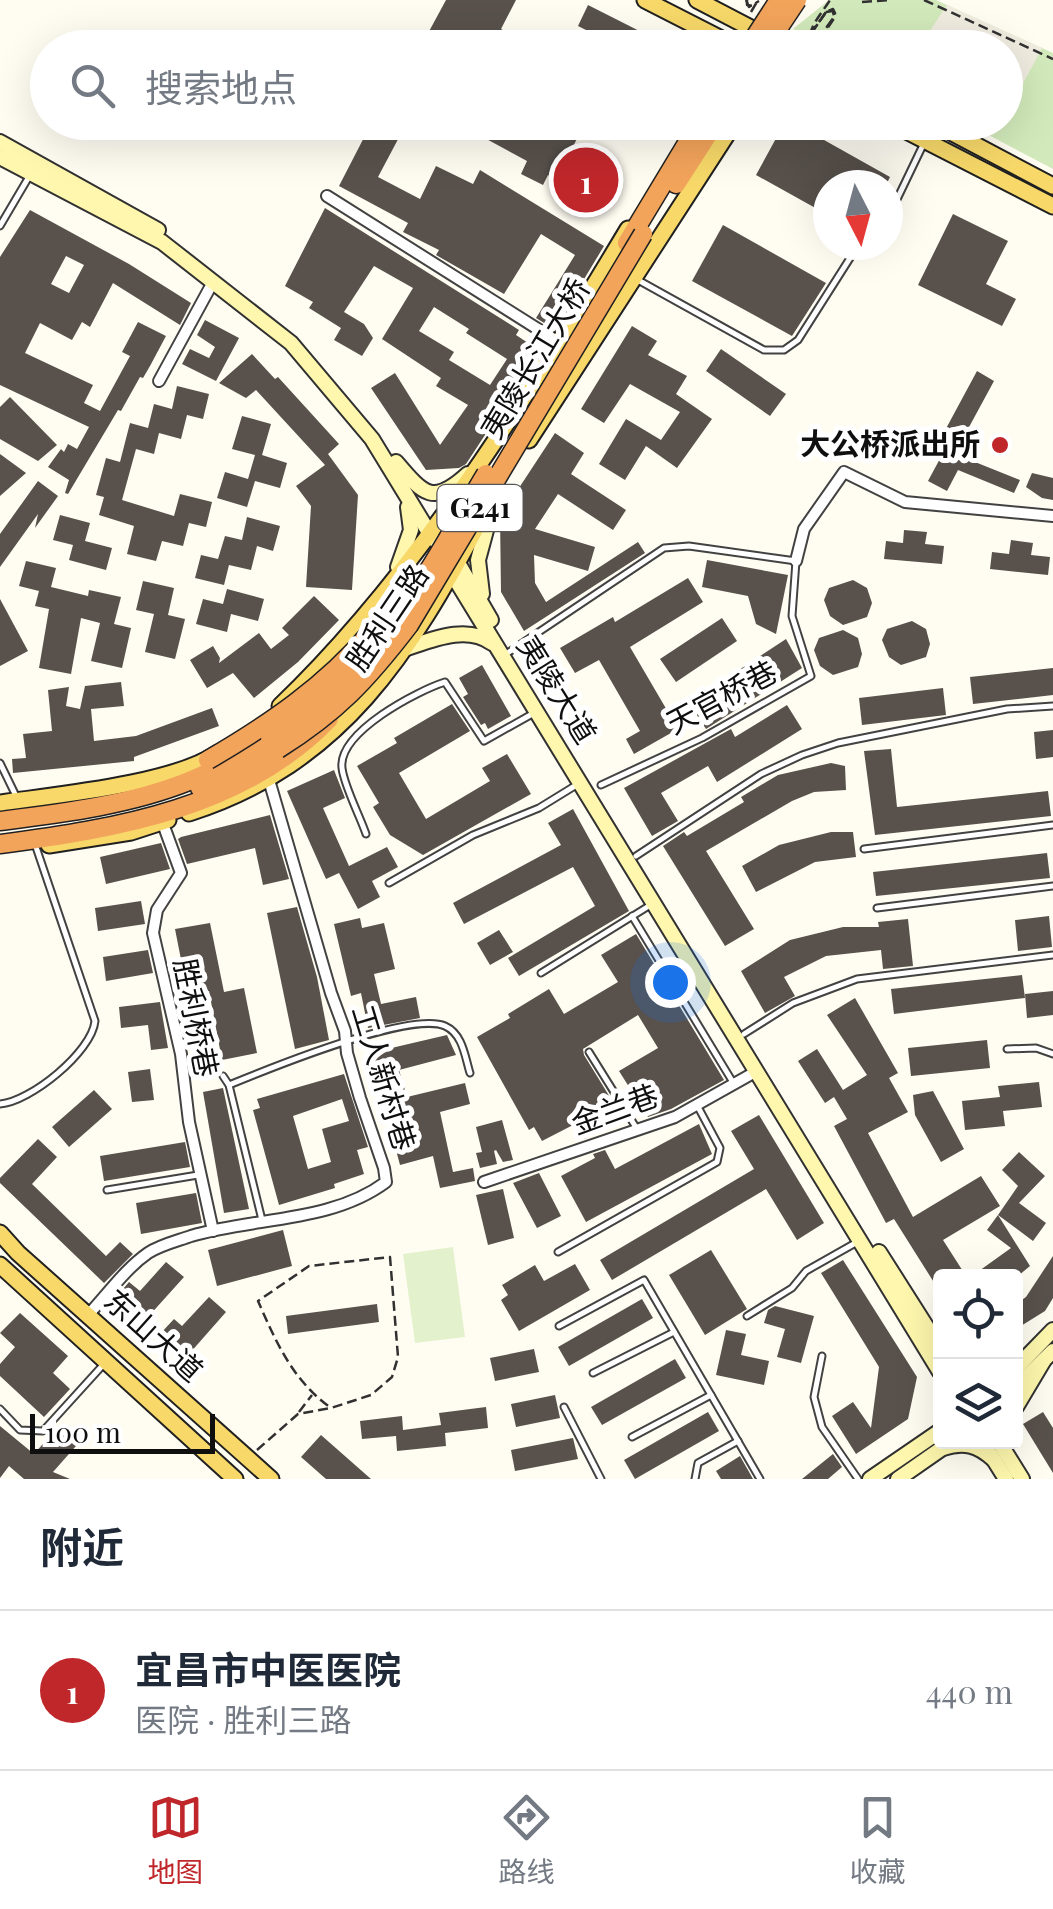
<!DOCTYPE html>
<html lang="zh">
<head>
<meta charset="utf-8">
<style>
	body { margin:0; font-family:"Playfair Display","Noto Sans SC",serif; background:#f6f6f7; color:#1f2937 }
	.controls { position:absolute; right:30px; bottom:30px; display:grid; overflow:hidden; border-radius:10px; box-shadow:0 10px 40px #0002 }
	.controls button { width:90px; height:90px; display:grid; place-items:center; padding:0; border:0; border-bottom:2px solid #e0e1e3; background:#fff; color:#1f2937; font:50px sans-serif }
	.compass { position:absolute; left:813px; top:170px; width:90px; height:90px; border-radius:50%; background:#fff; box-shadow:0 10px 40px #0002; rotate:174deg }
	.scale { position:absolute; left:30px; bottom:25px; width:185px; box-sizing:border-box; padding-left:10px; border:5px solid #0f0f0f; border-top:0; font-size:28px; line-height:35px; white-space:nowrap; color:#0f0f0f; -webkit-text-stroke:8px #fff; paint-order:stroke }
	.you { position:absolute; left:670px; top:982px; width:35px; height:35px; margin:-25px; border:8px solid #fff; border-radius:50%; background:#1a73e8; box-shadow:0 0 0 15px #1a73e833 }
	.badge { display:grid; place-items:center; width:65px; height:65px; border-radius:50%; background:#c0272b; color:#fff; font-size:32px; font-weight:700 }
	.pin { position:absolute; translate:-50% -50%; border:5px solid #fff; box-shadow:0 2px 10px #0006 }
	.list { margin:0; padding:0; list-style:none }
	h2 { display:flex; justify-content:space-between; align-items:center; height:130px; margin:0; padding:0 40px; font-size:42px }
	h2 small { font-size:32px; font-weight:400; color:#747a83 }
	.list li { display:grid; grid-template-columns:65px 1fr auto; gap:30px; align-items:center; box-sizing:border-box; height:160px; padding:0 40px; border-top:2px solid #e0e1e3 }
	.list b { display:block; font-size:38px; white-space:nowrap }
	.list p { margin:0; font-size:32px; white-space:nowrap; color:#747a83 }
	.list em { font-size:32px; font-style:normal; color:#747a83 }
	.icon { flex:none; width:55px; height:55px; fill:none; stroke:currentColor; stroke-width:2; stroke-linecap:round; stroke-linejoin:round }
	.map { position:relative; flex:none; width:1053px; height:1479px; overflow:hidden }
	.search { position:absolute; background:#fff; box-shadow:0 10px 40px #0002; left:30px; right:30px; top:30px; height:110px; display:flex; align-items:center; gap:25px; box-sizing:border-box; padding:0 35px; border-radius:55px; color:#747a83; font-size:38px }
	.sheet { height:290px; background:#fff }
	nav { display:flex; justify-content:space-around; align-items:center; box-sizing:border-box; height:140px; border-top:2px solid #e0e1e3; background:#fff; font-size:28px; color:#747a83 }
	nav a { display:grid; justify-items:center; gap:5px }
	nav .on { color:#c0272b }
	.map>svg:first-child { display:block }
</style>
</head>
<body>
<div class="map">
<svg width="1053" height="1479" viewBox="0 0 1053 1479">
	<rect width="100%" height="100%" fill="#fffdf2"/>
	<polygon fill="#d2eabb" points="829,0 936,0 1053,53 1053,169 966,123 1006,122 1006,48 828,47 793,29"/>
	<polygon fill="#e4f1cd" points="453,1247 465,1337 415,1343 403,1254"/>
	<polygon fill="#f0ece0" points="947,5 1042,48 1006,115 1006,48 919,47"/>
	<g fill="#58514c" fill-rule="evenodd">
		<polygon points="446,0 516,0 501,29 535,48 420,48"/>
		<polygon points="588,5 673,48 590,48 596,35 578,26"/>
		<polygon points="372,122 394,122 404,128 378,177 420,199 436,166 473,184 480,170 604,246 554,329 536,318 575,255 541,234 504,294 436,255 439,250 403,232 408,223 339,186"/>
		<polygon points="455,122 602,122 593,140 580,133 556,179 548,175 543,185 521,174 527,161"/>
		<polygon points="785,122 792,122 890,177 886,185 828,185 828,215 756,175"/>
		<path d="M325 208 519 330 516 335 540 351 466 464 459 468 426 470 371 388 395 373 440 445 468 405 436 386 441 378 382 339 413 288 374 266 344 312 364 324 373 338 362 356 334 340 341 328 309 308 313 302 285 286ZM434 307 469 329 466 333 507 359 490 385 449 360 454 352 419 331Z"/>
		<path d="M30 210 129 264 191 303 180 325 113 283 90 327 82 322 72 340 40 323 25 353 93 385 84 403 100 411 130 356 122 352 138 322 166 336 150 366 143 378 140 377 121 411 118 410 68 494 65 493 69 480 48 467 61 449 64 452 68 444 77 449 89 427 0 385V257ZM66 256 84 265 69 293 51 284Z"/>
		<polygon points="953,214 1008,241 986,284 1016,299 1002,326 918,285"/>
		<polygon points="723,225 826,283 792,336 692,281"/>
		<polygon points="205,320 239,338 216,381 182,364 190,349 209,358 215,347 197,335"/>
		<polygon points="632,326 657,341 648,355 687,376 676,394 712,419 677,468 646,446 625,480 599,464 626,419 661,440 680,412 630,384 604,423 581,409"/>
		<polygon points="721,349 786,394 770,416 706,371"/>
		<polygon points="252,354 275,379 278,377 339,444 328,454 358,495 352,590 306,587 311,506 296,486 325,465 256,390 246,398 219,383"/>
		<polygon points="977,371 994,381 962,440 971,445 965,458 1020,480 1014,493 958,470 947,491 928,481 950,440 942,436"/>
		<polygon points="177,386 209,394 203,419 187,415 181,439 159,433 154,454 136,449 122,500 174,516 180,494 212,502 206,527 189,523 183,546 162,541 156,561 127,554 134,526 99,515 104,497 96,495 106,458 120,462 130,423 148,428 154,404 172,409"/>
		<polygon points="10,397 57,445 38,461 0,439 0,407"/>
		<polygon points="242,416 271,424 262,455 287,463 280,488 255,481 247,507 217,498 225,472 248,479 255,455 232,449"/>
		<polygon points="555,433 584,453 571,474 626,510 613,530 558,494 535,529 595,547 588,571 534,555 535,583 546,602 638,542 645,553 524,631 501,592 500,517"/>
		<polygon points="0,454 26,473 0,496"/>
		<polygon points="1032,473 1053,478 1053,500 1042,498 1026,487"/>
		<polygon points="38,481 58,496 35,528 38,514 0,567 0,534"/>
		<polygon points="60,515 90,523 85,541 112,548 106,570 69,560 73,545 53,540"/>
		<polygon points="247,517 280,526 273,551 257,546 251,570 229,565 224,585 195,578 201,555 218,559 225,536 242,540"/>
		<polygon points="904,530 927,532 925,544 944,546 942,564 884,559 886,541 903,543"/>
		<polygon points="1011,540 1033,543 1031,555 1050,557 1048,575 990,569 992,552 1009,554"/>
		<polygon points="707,560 788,575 776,634 756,624 748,596 702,587"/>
		<polygon points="26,561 56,568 51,587 88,596 89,590 121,597 114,624 131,628 122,668 91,661 100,623 81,618 71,674 39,668 49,609 35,606 39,591 19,586"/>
		<polygon points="688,578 703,602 630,647 678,729 634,754 626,739 640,731 599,660 575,673 560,648 613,617 615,622"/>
		<polygon points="853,580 867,588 872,603 867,617 843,625 830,616 824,600 829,588"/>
		<polygon points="143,581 174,588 168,615 185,619 175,659 145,652 154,614 136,610"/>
		<polygon points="227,589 264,599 258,621 231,614 227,632 196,624 203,599 223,604"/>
		<polygon points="314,596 339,620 298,662 254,698 233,673 207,688 190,660 213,646 220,658 219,663 259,633 271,649 289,635 282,628"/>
		<polygon points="0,599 28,651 0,666"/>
		<polygon points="722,618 737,641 676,682 660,659"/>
		<polygon points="912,621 926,629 930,644 926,657 901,665 889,657 882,640 887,629"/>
		<polygon points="843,630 858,638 862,654 858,667 833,675 820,666 814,650 819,638"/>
		<polygon points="786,639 802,668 706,729 689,703"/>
		<polygon points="482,665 511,716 488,729 485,723 481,725 463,697 468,694 459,678"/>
		<polygon points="1053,668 1053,695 973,704 970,677"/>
		<polygon points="121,682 124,706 91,709 94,741 136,736 212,708 219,726 134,757 134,761 13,773 12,759 26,758 23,734 52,731 48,690 69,687 66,706 80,709 85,686"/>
		<polygon points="943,688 946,715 862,725 859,698"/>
		<polygon points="452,704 470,731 399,773 426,819 490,781 482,768 507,754 531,794 423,855 390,835 373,807 379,803 357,766 397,743 394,738"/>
		<polygon points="787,705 802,729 717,782 708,766 661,793 678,821 652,836 624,788 731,729 735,737"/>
		<polygon points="1053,730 1053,757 1036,759 1034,732"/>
		<polygon points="891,749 897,807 1048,791 1051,816 875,835 864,751"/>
		<polygon points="831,763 845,766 846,790 814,792 792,801 706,851 754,929 725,946 663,846 684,832 687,836 744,802 741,797 778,775"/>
		<polygon points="334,770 345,798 323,808 349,866 387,847 398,867 372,881 380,897 358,909 339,873 326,879 287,791"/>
		<polygon points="573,809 629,911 519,976 508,958 595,906 573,867 464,924 453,903 561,845 548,823"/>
		<polygon points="270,815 289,879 263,885 255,848 187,864 178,839 181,837"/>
		<polygon points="831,832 853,832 856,857 815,862 756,892 742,866 779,845"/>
		<polygon points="161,843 170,869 106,884 100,857"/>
		<polygon points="1047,853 1050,878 876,896 873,872"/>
		<polygon points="141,901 145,924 98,931 95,908"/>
		<polygon points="297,907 317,977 329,1040 295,1049 267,913"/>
		<polygon points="1049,916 1052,947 1018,951 1015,920"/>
		<polygon points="360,918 362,928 384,923 395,969 374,974 381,1004 416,997 420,1018 368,1028 361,993 351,996 334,924"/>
		<polygon points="908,919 913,966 883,969 881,950 826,956 784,977 795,996 765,1013 741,971 790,940 843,927 879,927 878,922"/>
		<polygon points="210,923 224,992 244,988 257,1053 222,1060 209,991 188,995 175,929"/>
		<polygon points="499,930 513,952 490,965 477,943"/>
		<polygon points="636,934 724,1080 671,1109 648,1117 619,1071 658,1048 638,1015 583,1049 584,1055 624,1120 584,1139 575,1124 542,1141 534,1127 529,1130 477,1037 510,1018 508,1014 549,989 564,1014 618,982 601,955"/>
		<polygon points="148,950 153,973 106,981 103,957"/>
		<polygon points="1022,975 1025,998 894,1014 891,989"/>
		<polygon points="1053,991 1053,1015 1027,1018 1025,994"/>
		<polygon points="855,998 898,1073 889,1078 908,1112 868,1133 913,1217 981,1176 1000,1206 943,1240 966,1276 940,1276 940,1292 894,1219 886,1223 834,1126 847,1119 834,1097 825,1103 798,1061 817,1049 843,1090 867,1075 827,1015"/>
		<polygon points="160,1002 168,1048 151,1050 148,1025 121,1028 119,1007"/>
		<polygon points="447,1035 456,1055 399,1070 407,1097 465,1083 470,1104 440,1112 453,1172 473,1168 475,1181 440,1188 433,1156 400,1165 370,1053"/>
		<polygon points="987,1040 990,1068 911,1076 908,1048"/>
		<polygon points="150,1069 154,1100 132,1102 128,1072"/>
		<path d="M344 1074 368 1147 357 1150 364 1174 334 1184 335 1188 279 1205 253 1110 260 1108 257 1099ZM342 1099 349 1121 322 1129 331 1162 308 1169 293 1116Z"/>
		<polygon points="1039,1082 1042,1107 1003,1111 1005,1126 965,1130 962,1101 1000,1097 998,1086"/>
		<polygon points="223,1088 249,1209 224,1213 203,1092"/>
		<polygon points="94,1090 112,1109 69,1147 52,1127"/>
		<polygon points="933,1091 964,1149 941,1162 915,1115 913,1095"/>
		<polygon points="759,1115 824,1223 797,1240 766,1189 612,1280 600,1260 754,1169 731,1131"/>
		<polygon points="502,1120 513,1160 503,1162 496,1150 494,1151 497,1164 480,1168 476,1153 482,1152 476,1127"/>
		<polygon points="699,1124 712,1154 586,1222 561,1176 595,1158 593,1154 605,1150 615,1169"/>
		<polygon points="38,1139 57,1157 32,1184 106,1256 120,1242 133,1254 104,1283 0,1183 0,1178"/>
		<polygon points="185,1142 190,1167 104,1181 100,1156"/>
		<polygon points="1019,1152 1045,1176 1019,1203 1046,1223 1033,1241 998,1215 1018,1186 1002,1170"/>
		<polygon points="539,1173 561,1216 537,1228 513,1183"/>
		<polygon points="503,1189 514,1238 488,1245 476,1195"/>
		<polygon points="196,1193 202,1223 141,1234 136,1203"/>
		<polygon points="998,1215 1030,1266 1018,1276 972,1276 1011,1248 987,1230"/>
		<polygon points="283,1230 292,1266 217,1286 208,1250"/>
		<polygon points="711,1250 747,1309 705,1335 669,1275"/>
		<polygon points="1053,1256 1053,1298 1045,1311 1016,1329 1016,1304 1026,1297"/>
		<polygon points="843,1260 917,1377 908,1419 856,1454 832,1416 853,1402 871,1428 879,1367 821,1273"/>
		<polygon points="166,1262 184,1277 139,1327 120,1310 124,1305 117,1296 129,1282 140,1291"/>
		<polygon points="575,1264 590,1290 519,1331 501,1300 508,1295 502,1285 535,1265 544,1281"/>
		<polygon points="209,1297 226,1312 182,1362 162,1345 167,1340 160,1334 174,1319 182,1326"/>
		<polygon points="642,1299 653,1318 569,1366 558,1347"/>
		<polygon points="377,1304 379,1322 288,1334 286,1316"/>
		<polygon points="775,1306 814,1316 801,1363 777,1357 785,1329 764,1323 768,1310"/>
		<polygon points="20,1313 68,1356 53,1373 70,1389 44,1417 0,1376 0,1364 15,1347 0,1333"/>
		<polygon points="726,1330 746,1334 741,1355 769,1361 764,1385 716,1375"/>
		<polygon points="534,1349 539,1372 495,1381 490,1358"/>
		<polygon points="675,1359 686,1378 602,1425 591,1407"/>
		<polygon points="555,1395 560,1418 516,1427 511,1404"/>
		<polygon points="486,1407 488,1428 445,1433 446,1446 397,1451 396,1436 362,1439 360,1421 402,1416 403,1430 441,1425 439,1413"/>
		<polygon points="708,1412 719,1431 635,1479 624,1460"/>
		<polygon points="1043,1412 1053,1428 1053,1473 1023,1424"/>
		<polygon points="0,1426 34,1454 56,1429 76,1446 53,1472 70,1479 24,1479 9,1466 0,1478"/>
		<polygon points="321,1435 371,1479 326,1479 301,1457"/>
		<polygon points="573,1438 578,1459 515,1471 511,1450"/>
		<polygon points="833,1454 842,1467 828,1479 802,1479"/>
		<polygon points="740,1456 753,1479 721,1479 716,1471"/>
	</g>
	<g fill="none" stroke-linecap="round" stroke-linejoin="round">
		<g stroke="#424242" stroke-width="9">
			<g id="lane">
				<polyline points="888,218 924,143"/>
				<polyline points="0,226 30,175"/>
				<polyline points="638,280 764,350 784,350 798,340 852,255 862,245"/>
				<polyline points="509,652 664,548 689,546 796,561 792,616 811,676 702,738 601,785"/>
				<polyline points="0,763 17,798"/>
				<path d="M366 834C360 816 344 786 342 768 338 732 417 691 445 682L484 741 534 713"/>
				<polyline points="864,849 1053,825"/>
				<polyline points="636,856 761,774 802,755 838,743 1007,709 1053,706"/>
				<polyline points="389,883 473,835 539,808 578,784"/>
				<polyline points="877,908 1053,886"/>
				<polyline points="632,916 734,1084"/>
				<polyline points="541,973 652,904"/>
				<polyline points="744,1034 793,1003 857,979 1053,955"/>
				<polyline points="1007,1049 1036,1048 1053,1054"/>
				<polyline points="589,1052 637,1129"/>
				<polyline points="223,1076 229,1085 262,1220"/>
				<path d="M229 1085C268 1069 410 1011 445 1026 463 1034 465 1057 470 1073"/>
				<path d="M0 1104C30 1102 92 1052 95 1021L36 847"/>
				<polyline points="107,1190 198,1175"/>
				<polyline points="558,1252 717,1162 720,1148 698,1107"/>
				<polyline points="747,1316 792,1288 806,1271 859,1241"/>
				<polyline points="559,1326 644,1280 760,1479"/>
				<polyline points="822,1356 814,1397 822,1427 858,1479"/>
				<polyline points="593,1373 674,1332"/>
				<polyline points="564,1407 601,1479"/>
				<polyline points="0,1409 20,1430 43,1431 103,1365"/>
				<polyline points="632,1437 711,1395"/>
				<polyline points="695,1479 698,1463 738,1441"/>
			</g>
		</g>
		<g stroke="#424242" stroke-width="14">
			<g id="street">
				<polyline points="327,196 560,343"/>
				<polyline points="159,381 213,282"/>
				<polyline points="796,561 804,529 844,472 905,502 1053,516"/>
				<polyline points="162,821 181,873 157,910 153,933 181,1054 189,1122 213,1231"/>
				<polyline points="484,1182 675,1117 757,1071"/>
				<path d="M88 1315C107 1295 125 1269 148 1253 160 1245 177 1241 191 1236 254 1217 331 1223 386 1182L384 1168 360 1098 347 1053 345 1031 331 993 269 780"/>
			</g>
		</g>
		<g stroke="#313131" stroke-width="18">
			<g id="secondary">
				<polyline points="0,142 158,230"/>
				<polyline points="0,157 162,242 291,343 372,439 433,539"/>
				<path d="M396 462C424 495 433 506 468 474"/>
				<polyline points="454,556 491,620"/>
				<polyline points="398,567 411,530 408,507"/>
				<polyline points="448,567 940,1372"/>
				<polyline points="482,594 478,560 496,493"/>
				<path d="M407 648C434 639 467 625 492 643"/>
				<polyline points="879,1252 940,1348"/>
				<polyline points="1016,1368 1053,1330"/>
				<polyline points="1016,1387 1053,1351"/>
				<polyline points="1016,1407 1044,1360"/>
				<polyline points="999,1442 1022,1479"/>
				<path d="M943 1448C964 1441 978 1445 993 1459"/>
				<polyline points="991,1455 1006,1479"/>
				<polyline points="870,1479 940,1431"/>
				<polyline points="898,1479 951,1442"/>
			</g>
		</g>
		<g stroke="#202020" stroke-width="19">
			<g id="primary">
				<polyline points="645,0 739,48"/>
				<polyline points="697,0 789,48"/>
				<polyline points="889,122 1053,206"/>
				<polyline points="932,122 1053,186"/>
				<polyline points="529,440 735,122"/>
				<path d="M280 706C417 575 531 391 628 229"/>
				<path d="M0 803C56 795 173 784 218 753"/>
				<path d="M189 813C342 764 410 653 481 519"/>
				<polyline points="49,845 131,832 168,820"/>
				<polyline points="0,1233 18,1253 271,1479"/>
				<polyline points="0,1265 235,1479"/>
			</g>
		</g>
		<g stroke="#202020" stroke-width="21">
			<g id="highway">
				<polyline points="676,184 716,122"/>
				<polyline points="627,243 700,122"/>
				<polyline points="200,788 278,749"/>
				<path d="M0 821C63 813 129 805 189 781 217 770 244 753 270 737"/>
				<path d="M0 844C116 829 244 808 329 719"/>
			</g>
		</g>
		<g stroke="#313131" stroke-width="2.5" stroke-dasharray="10 5" stroke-linecap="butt">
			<polyline points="747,0 747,5 754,6"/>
			<polyline points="924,0 1053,59"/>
			<polyline points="862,2 891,0"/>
			<polyline points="751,12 758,0"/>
			<polyline points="806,41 817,48"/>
			<polyline points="801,46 827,11 833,10 834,17 816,42 812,43 808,38 826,12"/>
			<polyline points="986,48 992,35"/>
			<polyline points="299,1412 312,1395"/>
			<path d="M257 1450 298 1414 331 1408 371 1395 392 1377 398 1357 390 1257 309 1266 258 1301C276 1342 293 1381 331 1408"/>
		</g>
		<use href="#lane" stroke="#fff" stroke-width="5"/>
		<use href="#street" stroke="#fff" stroke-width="10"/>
		<use href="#secondary" stroke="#fef7ad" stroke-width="14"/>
		<use href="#primary" stroke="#f7d869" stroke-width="15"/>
		<use href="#highway" stroke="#f3a45b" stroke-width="18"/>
		<g stroke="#202020" stroke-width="21" stroke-linecap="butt">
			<g id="highway-bridge">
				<polyline points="748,48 779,0"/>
				<polyline points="765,48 797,0"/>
				<path d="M270 737C295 719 323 701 345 680 404 622 444 544 486 474"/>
				<path d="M278 749C337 712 367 680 409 625L643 234"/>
				<path d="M208 760C268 725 326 686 371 632"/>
			</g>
		</g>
		<g stroke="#313131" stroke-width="2.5" stroke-dasharray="10 5" stroke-linecap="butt">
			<polyline points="746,0 749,7 759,1"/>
			<path d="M826 12 833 11 834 17 817 42H810L808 38 826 12 833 9 835 13V17L817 44H811C805 30 823 12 830 0"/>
		</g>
		<use href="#highway-bridge" stroke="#f3a45b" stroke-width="18"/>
	</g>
	<circle fill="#c0272b" stroke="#fff" stroke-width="4" cx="1000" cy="445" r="10"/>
	<g text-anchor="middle" stroke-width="10" stroke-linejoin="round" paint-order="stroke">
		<rect fill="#fff" stroke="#575757" stroke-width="2.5" x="437.5" y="485" width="85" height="46" rx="8"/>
		<g font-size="28" font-weight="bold" fill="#0f0f0f">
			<text x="480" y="518">G241</text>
		</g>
		<g font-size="30" fill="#0f0f0f" stroke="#fff">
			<text transform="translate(536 359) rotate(-59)" y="10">夷陵长江大桥</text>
			<text transform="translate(388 618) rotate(-56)" y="10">胜利三路</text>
			<text transform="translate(556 690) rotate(58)" y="10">夷陵大道</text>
			<text transform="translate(722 698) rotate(-28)" y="10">天官桥巷</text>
			<text transform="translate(195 1018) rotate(79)" y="10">胜利桥巷</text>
			<text transform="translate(383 1078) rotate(73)" y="10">工人新村巷</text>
			<text transform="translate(615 1110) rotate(-20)" y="10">金兰巷</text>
			<text transform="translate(153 1336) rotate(42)" y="10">东山大道</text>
		</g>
		<g font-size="30" font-weight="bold" fill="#0f0f0f" stroke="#fff" text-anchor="end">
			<text x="980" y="455">大公桥派出所</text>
		</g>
	</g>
</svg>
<div class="controls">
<button><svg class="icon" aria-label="locate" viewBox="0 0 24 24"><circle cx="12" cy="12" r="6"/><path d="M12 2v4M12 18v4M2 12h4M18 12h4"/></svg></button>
<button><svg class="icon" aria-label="layers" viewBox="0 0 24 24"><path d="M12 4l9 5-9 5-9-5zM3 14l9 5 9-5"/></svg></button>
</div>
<svg class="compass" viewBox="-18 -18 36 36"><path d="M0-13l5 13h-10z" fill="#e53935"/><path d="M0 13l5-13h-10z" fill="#747a83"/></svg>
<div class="scale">100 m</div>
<div class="you"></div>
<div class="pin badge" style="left:586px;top:180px">1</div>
<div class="search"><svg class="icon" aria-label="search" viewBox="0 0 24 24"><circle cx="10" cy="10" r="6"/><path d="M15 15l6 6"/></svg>搜索地点</div>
</div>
<section class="sheet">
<h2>附近<small></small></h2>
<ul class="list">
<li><span class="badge">1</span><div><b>宜昌市中医医院</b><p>医院 · 胜利三路</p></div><em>440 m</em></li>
</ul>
</section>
<nav>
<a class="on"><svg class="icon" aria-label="map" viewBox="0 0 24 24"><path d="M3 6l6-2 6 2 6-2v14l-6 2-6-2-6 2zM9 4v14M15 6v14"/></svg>地图</a>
<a><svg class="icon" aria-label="directions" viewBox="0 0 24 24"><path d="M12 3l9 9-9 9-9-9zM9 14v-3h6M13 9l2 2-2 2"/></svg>路线</a>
<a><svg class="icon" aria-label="saved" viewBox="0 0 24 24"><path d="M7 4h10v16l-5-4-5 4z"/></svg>收藏</a>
</nav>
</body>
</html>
